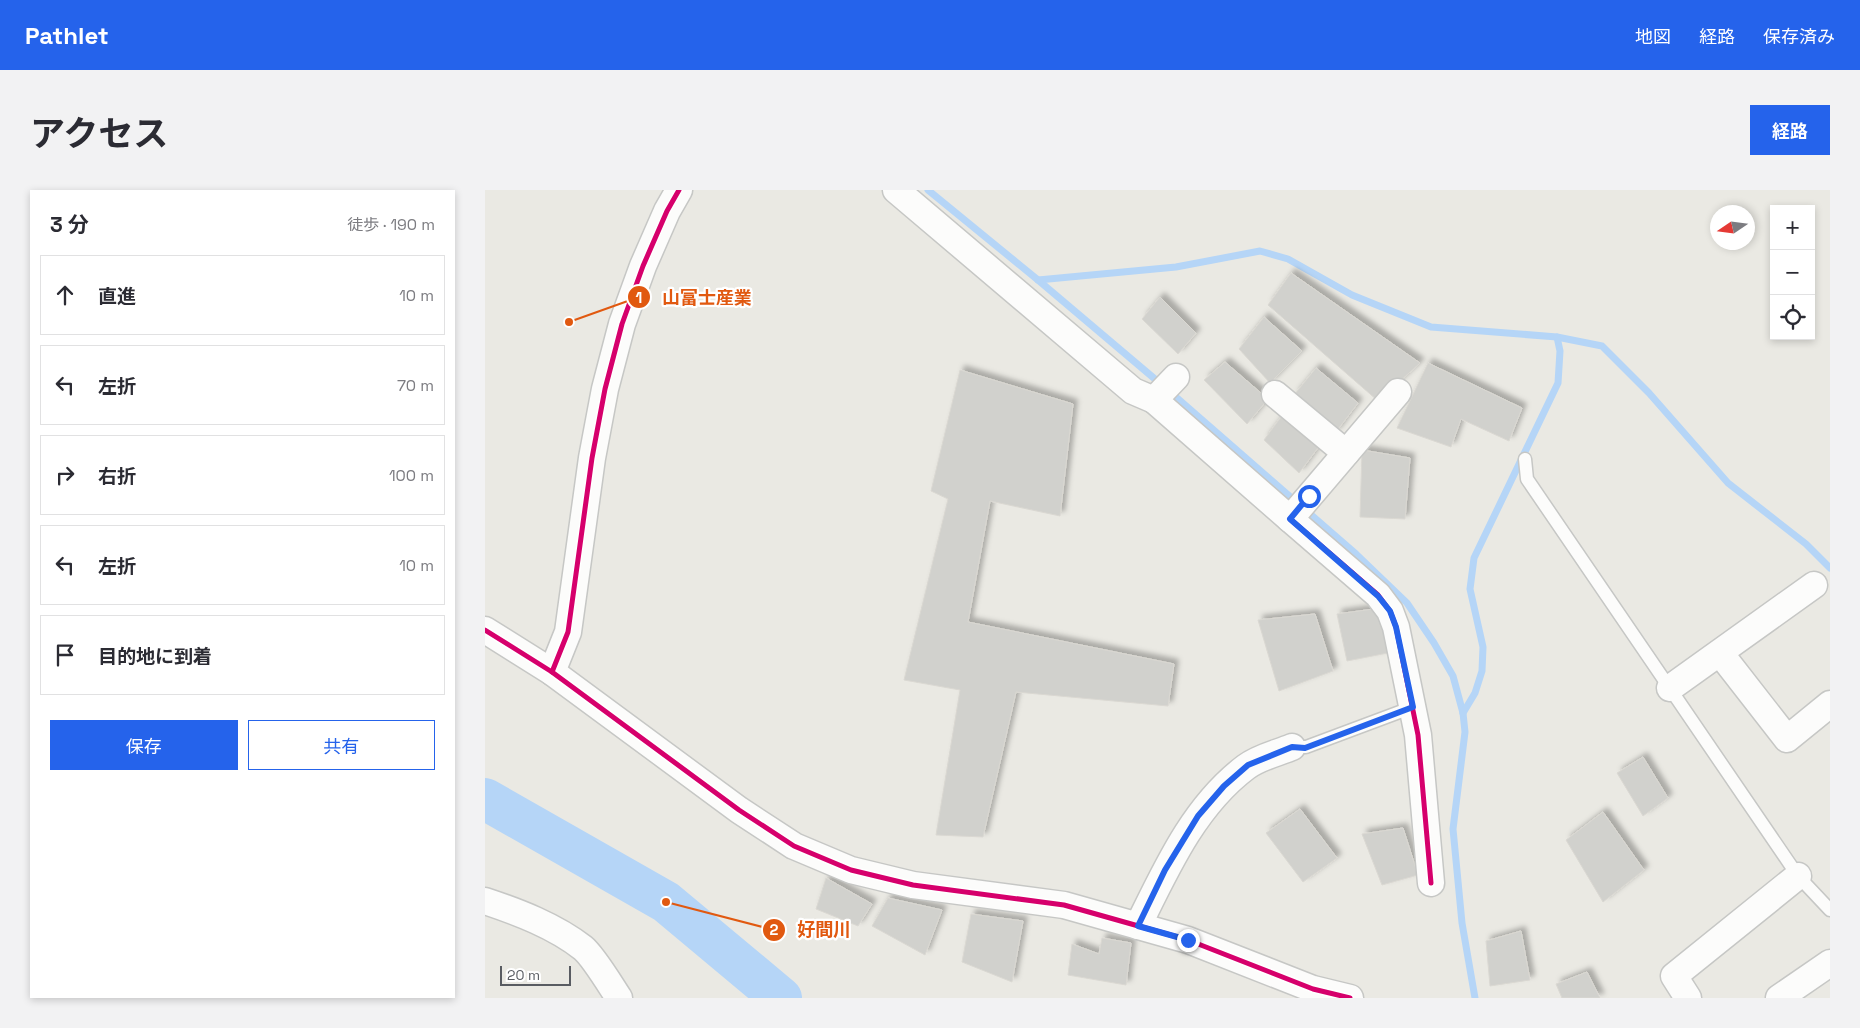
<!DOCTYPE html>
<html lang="ja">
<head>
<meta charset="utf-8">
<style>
	body { margin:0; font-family:"Space Grotesk","Noto Sans JP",sans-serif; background:#f2f2f3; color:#2b2b33 }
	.controls { position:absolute; right:15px; top:15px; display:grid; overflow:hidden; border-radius:0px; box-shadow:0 2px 8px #0003 }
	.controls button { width:45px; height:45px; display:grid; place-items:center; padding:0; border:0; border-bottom:1px solid #e1e1e2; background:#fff; color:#2b2b33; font:25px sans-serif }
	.compass { position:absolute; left:1225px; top:15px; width:45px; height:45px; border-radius:50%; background:#fff; box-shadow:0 2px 8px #0003; rotate:257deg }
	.scale { position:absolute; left:15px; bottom:12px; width:71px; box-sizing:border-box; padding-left:5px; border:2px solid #595c62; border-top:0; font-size:14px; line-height:18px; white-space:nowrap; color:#595c62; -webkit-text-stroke:4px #fff; paint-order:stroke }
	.stop { position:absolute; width:15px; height:15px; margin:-11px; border:4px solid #2563eb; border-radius:50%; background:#fff }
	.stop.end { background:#2563eb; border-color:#fff; box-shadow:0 1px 5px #0008 }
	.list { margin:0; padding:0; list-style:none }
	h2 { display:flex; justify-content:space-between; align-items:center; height:65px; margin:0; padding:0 20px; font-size:21px }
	h2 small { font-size:16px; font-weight:400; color:#7c7c81 }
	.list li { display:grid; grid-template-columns:32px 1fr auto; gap:15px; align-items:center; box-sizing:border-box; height:80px; margin:0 10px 10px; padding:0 10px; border:1px solid #e1e1e2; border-radius:0px }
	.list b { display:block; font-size:19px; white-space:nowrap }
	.list em { font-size:16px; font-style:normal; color:#7c7c81 }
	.actions { display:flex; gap:10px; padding:15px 20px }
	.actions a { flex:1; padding:11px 0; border:1px solid #2563eb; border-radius:0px; text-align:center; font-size:18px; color:#2563eb }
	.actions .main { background:#2563eb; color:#fff }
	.icon { flex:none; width:28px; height:28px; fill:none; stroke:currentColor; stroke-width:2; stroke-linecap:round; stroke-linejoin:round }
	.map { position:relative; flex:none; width:1345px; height:808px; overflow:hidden; border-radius:0px }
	header { display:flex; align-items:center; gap:30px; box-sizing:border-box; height:70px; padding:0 25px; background:#2563eb; color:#fff }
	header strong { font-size:24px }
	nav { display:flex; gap:28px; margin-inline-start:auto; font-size:18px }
	.intro { display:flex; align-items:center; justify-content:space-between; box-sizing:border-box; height:120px; padding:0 30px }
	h1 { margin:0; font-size:35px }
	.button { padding:12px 22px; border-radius:0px; background:#2563eb; color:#fff; font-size:18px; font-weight:700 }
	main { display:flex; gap:30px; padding:0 30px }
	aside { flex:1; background:#fff; border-radius:0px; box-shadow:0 2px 8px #0003 }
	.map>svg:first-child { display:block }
</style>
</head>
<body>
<header>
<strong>Pathlet</strong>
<nav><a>地図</a><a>経路</a><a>保存済み</a></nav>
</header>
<div class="intro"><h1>アクセス</h1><a class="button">経路</a></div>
<main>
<aside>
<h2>3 分<small>徒歩 · 190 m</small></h2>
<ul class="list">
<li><svg class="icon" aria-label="ahead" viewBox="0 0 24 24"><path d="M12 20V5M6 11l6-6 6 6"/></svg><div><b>直進</b></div><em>10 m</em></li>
<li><svg class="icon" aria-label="left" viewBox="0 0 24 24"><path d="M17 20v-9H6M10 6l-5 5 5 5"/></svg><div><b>左折</b></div><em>70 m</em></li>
<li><svg class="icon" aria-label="right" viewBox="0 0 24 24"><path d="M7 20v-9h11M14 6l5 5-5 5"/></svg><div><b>右折</b></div><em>100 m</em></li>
<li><svg class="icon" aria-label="left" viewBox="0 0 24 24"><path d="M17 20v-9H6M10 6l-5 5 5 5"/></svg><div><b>左折</b></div><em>10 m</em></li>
<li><svg class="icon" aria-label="arrive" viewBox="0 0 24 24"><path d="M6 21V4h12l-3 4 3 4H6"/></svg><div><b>目的地に到着</b></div></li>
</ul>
<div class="actions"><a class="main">保存</a><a>共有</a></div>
</aside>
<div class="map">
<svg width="1345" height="808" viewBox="0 0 1345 808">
	<defs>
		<filter id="shadow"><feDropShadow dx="4.5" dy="-4.5" stdDeviation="2.5" flood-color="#0004"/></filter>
	</defs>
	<rect width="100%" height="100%" fill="#eae9e3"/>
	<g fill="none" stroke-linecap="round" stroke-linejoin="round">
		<g stroke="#b5d5f7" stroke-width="7">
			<polyline points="443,0 553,90 677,195"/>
			<polyline points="553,90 691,77 775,61 803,69 867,105 946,137 1072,147 1117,156 1164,203 1243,293 1321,354 1345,378"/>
			<polyline points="685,202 871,364 922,413 949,453 968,486 978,523 980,542 968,639 977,733 990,808"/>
			<polyline points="978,523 990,503 997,481 998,457 985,399 989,368 1073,193 1075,161 1072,147"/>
		</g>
		<polyline stroke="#b5d5f7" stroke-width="42" points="0,609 181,712 296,808"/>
	</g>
	<g fill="#d1d1cd" stroke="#dad8d2" filter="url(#shadow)">
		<polygon points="806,83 935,173 893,211 783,115"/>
		<polygon points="675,107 711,143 693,164 657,129"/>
		<polygon points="779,127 817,161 785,193 754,159"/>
		<polygon points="740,172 783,209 762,234 719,190"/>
		<polygon points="943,173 1037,218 1024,251 976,229 966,257 912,238"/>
		<polygon points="831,178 873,213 850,243 809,205"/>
		<polygon points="475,180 588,214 575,326 505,311 483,432 689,474 683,516 531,502 498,647 451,645 475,500 419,490 463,309 446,301"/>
		<polygon points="799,223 838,251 814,283 779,250"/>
		<polygon points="877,260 925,268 920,329 875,327"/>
		<polygon points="896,418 903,463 862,471 852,424"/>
		<polygon points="830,424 848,481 794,501 773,430"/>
		<polygon points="1158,567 1183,608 1158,626 1132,583"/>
		<polygon points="815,619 852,668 818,692 781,643"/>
		<polygon points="1118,622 1159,680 1118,712 1081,650"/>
		<polygon points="918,638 933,685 897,695 877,644"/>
		<polygon points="341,688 387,714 373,736 331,719"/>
		<polygon points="403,708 457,720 440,765 387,736"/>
		<polygon points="486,724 538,731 527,792 477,772"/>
		<polygon points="1036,741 1045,790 1005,796 1001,751"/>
		<polygon points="617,748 646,753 641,795 583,785 587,754 614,764"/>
		<polygon points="1102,782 1115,808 1077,808 1071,794"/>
	</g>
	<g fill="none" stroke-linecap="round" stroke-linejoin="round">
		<g stroke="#c6c7c5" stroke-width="15">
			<g id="lane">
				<polyline points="1040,269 1042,289 1313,686 1345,720"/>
				<polyline points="807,557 821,557 928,517"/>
			</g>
		</g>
		<g stroke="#c6c7c5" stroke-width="29">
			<g id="street">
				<polyline points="411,0 648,201 669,210 691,187"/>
				<polyline points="790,204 861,263"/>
				<polyline points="669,210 805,329 913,202"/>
				<polyline points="805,329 893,405 905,421 911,437 933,545 946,693"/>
				<polyline points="0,440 67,482 254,620 309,656 366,680 428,695 579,715 703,750 828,799 865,808"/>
				<polyline points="1235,463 1302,549 1345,514"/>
				<polyline points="67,482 83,442 107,268 120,199 137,134 158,76 182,21 194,0"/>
				<polyline points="1185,498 1329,395"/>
				<path d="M0 711C33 722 70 736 98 758 108 766 126 796 134 808"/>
				<path d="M653 736C681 679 709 616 761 577 774 567 793 563 807 557"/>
				<polyline points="1203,808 1189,786 1313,686"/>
				<polyline points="1294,808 1345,773"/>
			</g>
		</g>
		<use href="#lane" stroke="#fcfcfb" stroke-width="12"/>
		<use href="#street" stroke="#fcfcfb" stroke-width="26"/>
		<g stroke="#fff" stroke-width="8">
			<g id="cycleway">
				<polyline points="805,329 893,405 905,421 911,437 933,545 946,693"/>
				<polyline points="0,440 67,482 254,620 309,656 366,680 428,695 579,715 703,750 828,799 865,808"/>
				<polyline points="67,482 83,442 107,268 120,199 137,134 158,76 182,21 194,0"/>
			</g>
		</g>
		<use href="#cycleway" stroke="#d6006c" stroke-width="5"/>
	</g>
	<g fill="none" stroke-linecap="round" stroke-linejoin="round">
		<polyline stroke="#2563eb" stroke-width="6" points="703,750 653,736 680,680 713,626 739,596 763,575 807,557 820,558 928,517 911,437 905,421 893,406 805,329 824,306"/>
	</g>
	<path fill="none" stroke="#e15910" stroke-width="2" d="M84 132L154 107M181 712L289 740"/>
	<g fill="#e15910" stroke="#fff" stroke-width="2">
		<circle cx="84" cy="132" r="5"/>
		<circle cx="181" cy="712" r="5"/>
		<circle cx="154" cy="107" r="12"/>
		<circle cx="289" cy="740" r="12"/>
	</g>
	<g font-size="15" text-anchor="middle" font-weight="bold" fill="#fff">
		<text x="154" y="113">1</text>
		<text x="289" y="745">2</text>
	</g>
	<g font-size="18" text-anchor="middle" font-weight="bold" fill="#e15910" stroke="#fff" stroke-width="4.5" stroke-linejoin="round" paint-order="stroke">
		<text x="222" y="114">山富士産業</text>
		<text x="339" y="746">好間川</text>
	</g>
</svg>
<div class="controls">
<button>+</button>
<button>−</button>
<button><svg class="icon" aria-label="locate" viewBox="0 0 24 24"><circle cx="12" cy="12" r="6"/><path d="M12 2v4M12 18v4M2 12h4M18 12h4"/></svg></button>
</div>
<svg class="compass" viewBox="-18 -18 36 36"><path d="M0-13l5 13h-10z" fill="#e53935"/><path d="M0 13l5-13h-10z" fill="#7c7c81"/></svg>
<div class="scale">20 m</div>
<div class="stop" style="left:824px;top:306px"></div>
<div class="stop end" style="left:703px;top:750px"></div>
</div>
</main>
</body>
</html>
